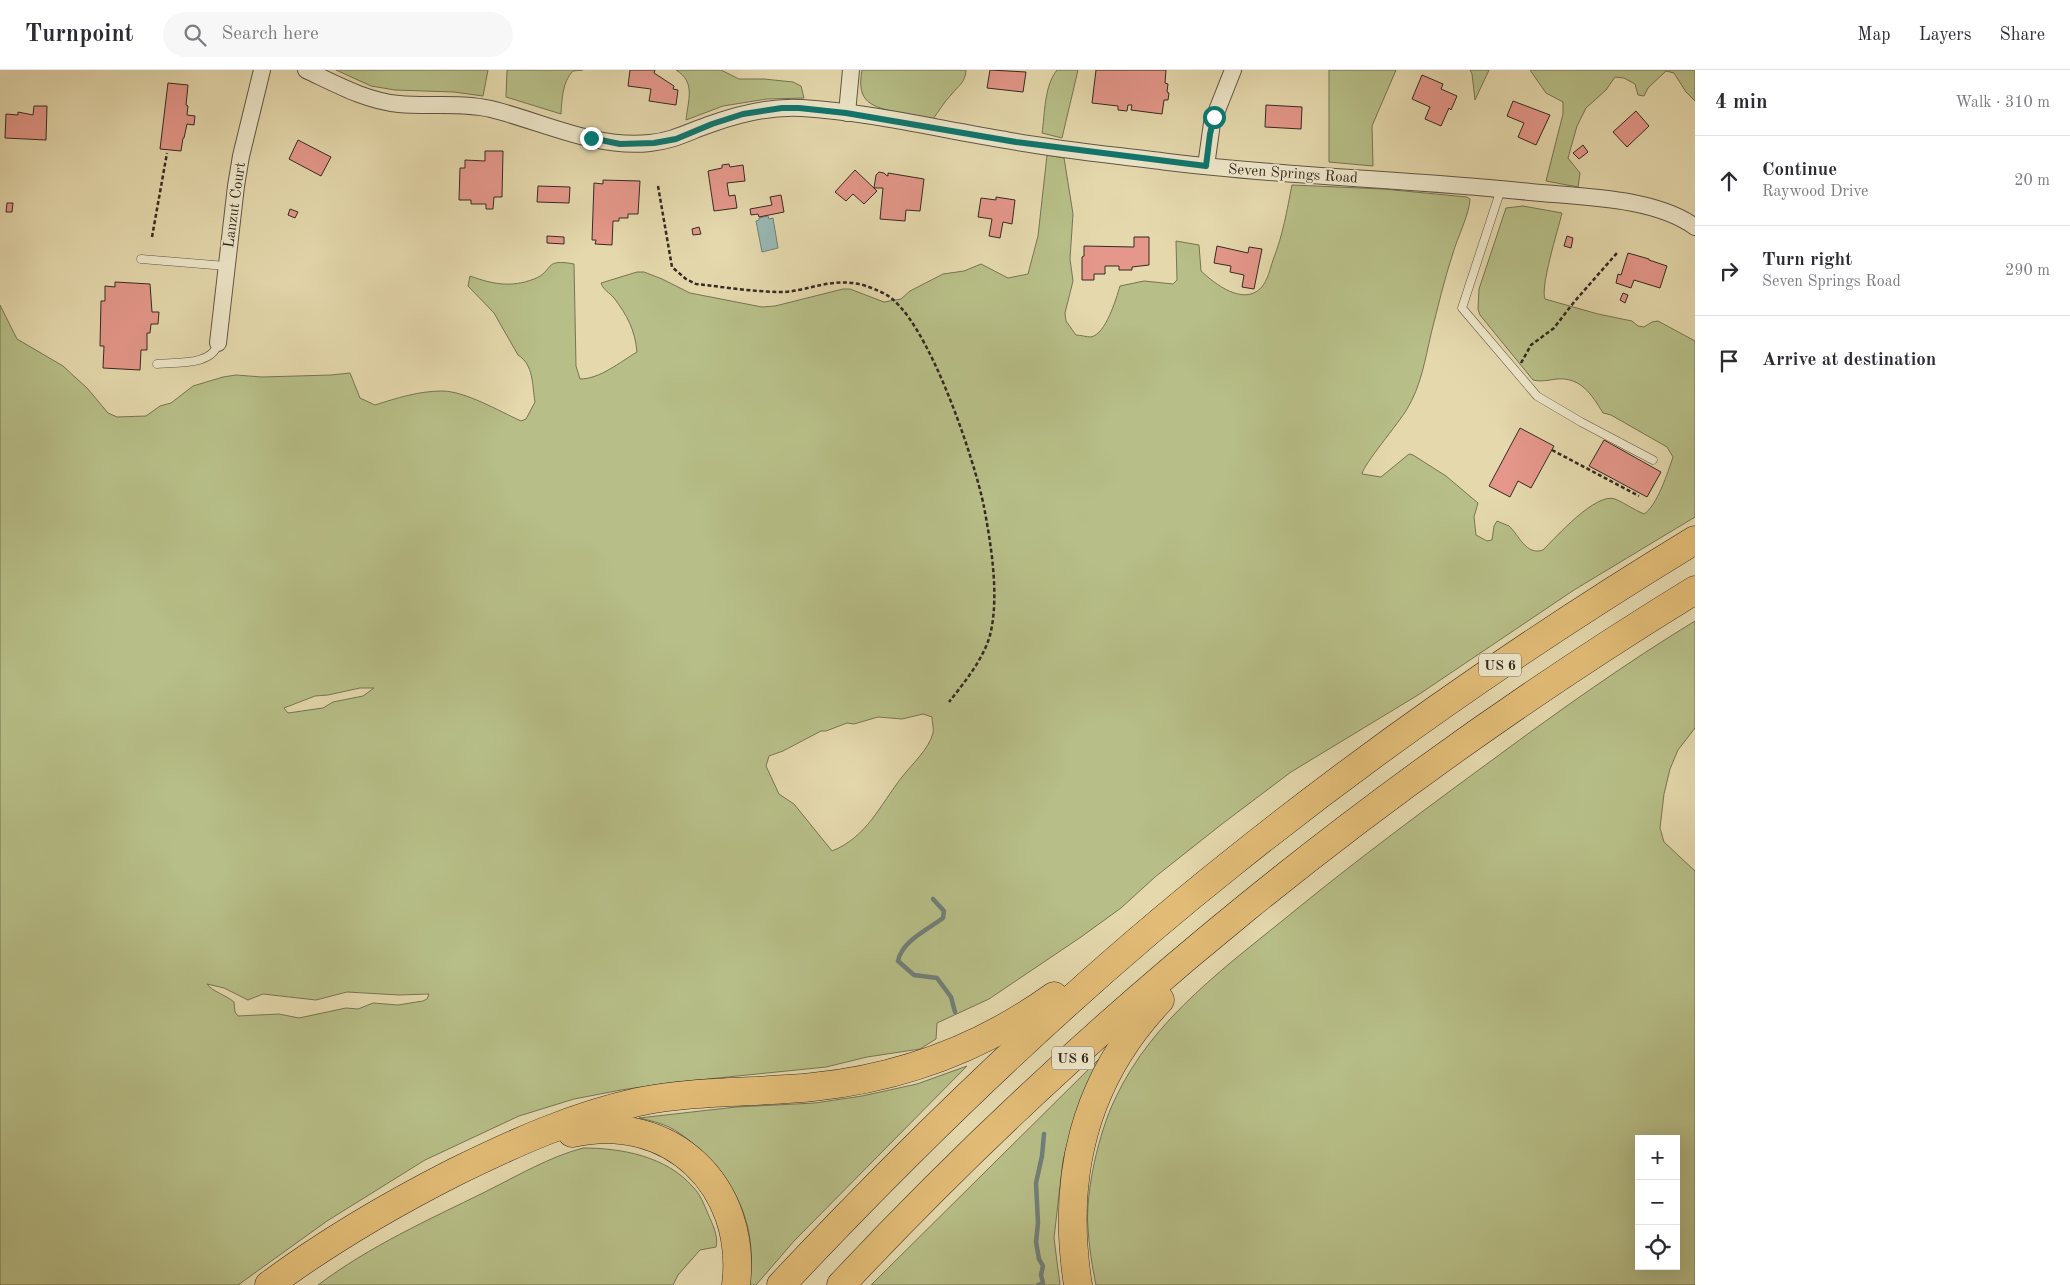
<!DOCTYPE html>
<html lang="en">
<head>
<meta charset="utf-8">
<style>
	body { margin:0; font-family:"Old Standard TT",serif; background:#f7f7f7; color:#2b2b33 }
	.controls { position:absolute; right:15px; bottom:15px; display:grid; overflow:hidden; border-radius:0px; box-shadow:0 5px 20px #0002 }
	.controls button { width:45px; height:45px; display:grid; place-items:center; padding:0; border:0; border-bottom:1px solid #e1e1e2; background:#fff; color:#2b2b33; font:25px sans-serif }
	.stop { position:absolute; width:15px; height:15px; margin:-11px; border:4px solid #0f766e; border-radius:50%; background:#fff }
	.stop.end { background:#0f766e; border-color:#fff; box-shadow:0 1px 5px #0008 }
	.list { margin:0; padding:0; list-style:none }
	h2 { display:flex; justify-content:space-between; align-items:center; height:65px; margin:0; padding:0 20px; font-size:21px }
	h2 small { font-size:16px; font-weight:400; color:#7c7c81 }
	.list li { display:grid; grid-template-columns:32px 1fr auto; gap:15px; align-items:center; box-sizing:border-box; height:90px; padding:0 20px; border-top:1px solid #e1e1e2 }
	.list b { display:block; font-size:19px; white-space:nowrap }
	.list p { margin:0; font-size:16px; white-space:nowrap; color:#7c7c81 }
	.list em { font-size:16px; font-style:normal; color:#7c7c81 }
	.icon { flex:none; width:28px; height:28px; fill:none; stroke:currentColor; stroke-width:2; stroke-linecap:round; stroke-linejoin:round }
	.map { position:relative; flex:none; width:1695px; height:1215px; overflow:hidden }
	header { display:flex; align-items:center; gap:30px; box-sizing:border-box; height:70px; padding:0 25px; background:#fff; border-bottom:1px solid #e1e1e2 }
	header strong { font-size:24px }
	nav { display:flex; gap:28px; margin-inline-start:auto; font-size:18px }
	.search { width:350px; height:45px; background:#f7f7f7; display:flex; align-items:center; gap:12px; box-sizing:border-box; padding:0 18px; border-radius:28px; color:#7c7c81; font-size:19px }
	main { display:flex }
	aside { flex:1; background:#fff }
	.map>svg:first-child { display:block }
</style>
</head>
<body>
<header>
<strong>Turnpoint</strong>
<div class="search"><svg class="icon" aria-label="search" viewBox="0 0 24 24"><circle cx="10" cy="10" r="6"/><path d="M15 15l6 6"/></svg>Search here</div>
<nav><a>Map</a><a>Layers</a><a>Share</a></nav>
</header>
<main>
<div class="map">
<svg width="1695" height="1215" viewBox="0 0 1695 1215">
	<rect width="100%" height="100%" fill="#e4d8ac"/>
	<filter id="stains"><feTurbulence type="fractalNoise" baseFrequency=".004" numOctaves="4"/><feColorMatrix values="0 0 0 0 .2 0 0 0 0 .09 0 0 0 0 .02 0 0 0 .5 -.17"/></filter>
	<radialGradient id="worn" r=".72"><stop offset=".6" stop-color="#630" stop-opacity="0"/><stop offset="1" stop-color="#630" stop-opacity=".3"/></radialGradient>
	<g fill="#b7be87" stroke="#767455" fill-rule="evenodd">
		<polygon points="336,0 488,0 483,26 454,22 395,20 371,16"/>
		<path d="M507 0H583L573 1C562 12 562 30 561 44L506 27Z"/>
		<path d="M676 0H721L739 9H764L793 12 801 16 804 28 767 29 723 36 686 50C688 30 696 12 676 0Z"/>
		<path d="M862 0H966V1C965 13 958 16 951 25 944 32 939 41 933 49 922 47 910 44 898 42 871 37 856 32 862 0Z"/>
		<path d="M1057 0H1078L1062 68 1042 63C1045 44 1044 16 1057 0Z"/>
		<polygon points="1329,0 1396,0 1372,56 1373,96 1329,92"/>
		<polygon points="1470,0 1489,0 1475,30 1472,4"/>
		<polygon points="1530,0 1695,0 1695,31 1686,22 1674,3 1666,1 1648,18 1644,26 1638,25 1635,14 1624,8 1615,7 1606,20 1586,38 1577,56 1568,88 1580,103 1578,117 1546,111 1563,44 1563,32 1546,23"/>
		<path d="M1047 85 1064 88 1073 144 1070 189 1073 211 1065 243 1066 251 1076 265C1080 265 1087 267 1091 267 1106 264 1116 229 1120 216L1144 211 1173 214 1177 210 1176 171 1199 175 1201 201C1215 214 1243 236 1261 218 1268 210 1270 199 1273 190 1283 165 1287 140 1292 115L1383 119 1467 127 1470 129C1470 142 1457 169 1453 183 1444 210 1438 237 1431 264 1425 290 1421 316 1407 339 1399 353 1363 395 1362 404L1381 407 1409 384 1413 385 1446 406 1478 433 1474 447 1476 465 1487 471 1492 470 1494 456 1497 451C1501 453 1505 454 1509 456 1519 465 1526 486 1543 480 1556 467 1596 422 1615 429 1625 433 1634 440 1644 444 1657 436 1668 402 1673 387L1667 377 1611 345 1603 343C1592 325 1581 307 1557 309 1549 310 1541 312 1533 310L1480 245 1478 239 1479 219 1506 138 1523 136 1562 143C1558 160 1540 217 1545 229L1598 244 1632 251 1638 256 1644 257 1652 252 1658 251 1695 271V447L1574 520 1418 625 1291 702 1222 754 1155 807 1121 838 1081 867 989 929 937 953 936 969 920 979 867 987 826 997 669 1013 621 1020 574 1029 519 1046 425 1090 327 1151 238 1215H0V235L17 269 63 296 88 319 108 343 117 347 146 346 160 336 171 333 193 316 223 307 236 305 262 307 331 305 350 303 360 328 375 335C397 328 419 321 442 321 465 321 499 341 521 351L526 349 535 332C532 315 534 295 518 285L494 243 468 216 470 206C492 214 511 218 534 209 555 201 542 188 574 194L576 296 580 309C600 309 620 292 637 282 635 260 627 245 614 228 609 222 604 221 601 213L637 202H644L662 209 690 223 762 237 775 236 843 219H850L884 232 901 229 910 221 943 204 964 201 981 194 1008 208 1028 204 1038 166ZM360 618H374L363 626 333 632 323 638 288 643 284 638 315 626 328 625ZM923 644 932 647C932 652 934 658 933 663 929 679 912 694 902 707 880 735 867 767 832 781L794 734 779 724 766 696 769 686 783 681 821 661H826L847 653 854 654 878 647 902 649ZM207 914 224 918 248 930 263 924 316 930 347 922 399 925 429 924 427 929 423 931 398 935 373 933 358 939 346 938 299 948 279 944 238 946 235 942 234 932C226 925 213 922 207 914Z"/>
		<path d="M1695 551V658L1678 680 1670 699 1664 724 1660 758 1664 772 1695 801V1215H1096C1092 1196 1089 1177 1088 1158 1085 1122 1099 1062 1115 1029 1153 947 1230 894 1298 838 1362 786 1428 737 1495 688 1560 640 1626 593 1695 551ZM1639 1069H1676V1196H1639Z"/>
		<polygon points="1101,987 1080,1030 1063,1090 1054,1168 1060,1215 871,1215"/>
		<path d="M967 996 794 1171 756 1215H749C758 1165 741 1120 706 1085 695 1075 683 1064 669 1057 660 1053 649 1050 639 1048L736 1037 815 1033 862 1026 917 1014Z"/>
		<path d="M583 1078C621 1078 666 1086 693 1117 700 1124 704 1134 708 1144 712 1153 719 1167 716 1177L700 1180 678 1205 673 1215H318C370 1176 428 1150 485 1122 517 1106 549 1087 583 1078Z"/>
	</g>
	<polygon fill="#98b8b3" stroke="#707f79" points="768,146 769,149 773,148 778,178 762,182 756,151 759,150 759,148"/>
	<g fill="none" stroke-linecap="round" stroke-linejoin="round">
		<g stroke="#707f79" stroke-width="4.5">
			<path d="M933 829 944 841 943 848C927 860 902 871 898 891L914 905 937 908 951 927 955 942"/>
			<polyline points="1038,1215 1043,1213 1041,1205 1043,1196 1039,1189 1036,1172 1038,1153 1036,1113 1042,1086 1044,1064"/>
		</g>
	</g>
	<g fill="#e4978a" stroke="#352a23">
		<polygon points="630,0 655,0 654,3 674,16 673,19 678,20 676,35 649,31 651,19 628,16"/>
		<polygon points="990,0 1026,2 1023,22 987,18"/>
		<polygon points="1096,0 1166,0 1165,13 1168,14 1167,22 1169,23 1168,30 1164,30 1162,44 1131,40 1132,35 1128,35 1127,41 1118,40 1118,36 1092,33"/>
		<polygon points="1422,5 1443,14 1441,19 1457,26 1451,40 1449,38 1441,56 1425,49 1430,37 1412,29"/>
		<polygon points="168,13 188,15 186,35 188,36 187,45 195,46 194,55 187,54 184,68 183,68 181,81 160,79"/>
		<polygon points="1513,31 1550,45 1536,75 1518,67 1524,53 1507,46"/>
		<polygon points="1266,35 1302,37 1301,59 1265,57"/>
		<polygon points="34,36 47,36 46,70 5,68 6,44 18,45 18,42 33,45"/>
		<polygon points="1636,41 1649,56 1627,77 1613,62"/>
		<polygon points="298,70 331,87 321,106 289,89"/>
		<polygon points="1583,75 1588,82 1579,89 1573,83"/>
		<polygon points="485,81 503,81 502,127 494,127 493,139 486,139 486,134 471,134 471,130 459,130 460,98 465,98 465,90 485,91"/>
		<polygon points="729,94 730,97 743,95 745,111 727,113 729,126 735,125 737,138 714,141 708,101 722,98 722,95"/>
		<polygon points="855,100 877,121 864,134 853,124 846,131 835,122"/>
		<polygon points="879,102 884,103 886,105 888,106 888,103 924,109 920,141 906,140 905,151 880,149 883,118 874,118 876,105"/>
		<polygon points="603,110 640,111 638,144 628,144 628,148 619,148 619,151 613,151 612,175 595,174 596,170 592,170 594,113 603,114"/>
		<polygon points="538,116 570,117 569,133 537,132"/>
		<polygon points="781,125 784,142 759,147 758,144 751,145 750,139 772,135 770,127"/>
		<polygon points="996,127 1015,130 1012,154 1003,152 1000,168 989,166 992,149 978,147 981,128 996,130"/>
		<polygon points="7,133 13,133 12,142 6,142"/>
		<polygon points="290,139 298,142 295,148 288,145"/>
		<polygon points="699,157 701,164 693,165 692,159"/>
		<polygon points="547,166 564,167 564,174 547,173"/>
		<polygon points="1567,166 1573,168 1571,178 1564,176"/>
		<polygon points="1134,167 1149,167 1149,195 1132,197 1132,200 1119,200 1119,196 1105,196 1105,204 1094,204 1094,210 1082,210 1082,187 1084,186 1084,176 1134,177"/>
		<polygon points="1217,176 1248,183 1249,177 1262,179 1254,219 1242,217 1244,205 1230,202 1231,196 1214,193"/>
		<polygon points="1628,183 1649,189 1649,190 1667,196 1660,218 1634,210 1631,218 1616,213 1618,204 1621,205"/>
		<polygon points="115,212 150,214 152,242 159,242 158,254 151,254 150,263 147,263 147,280 141,280 140,300 103,298 104,276 100,276 101,231 105,231 105,216 115,217"/>
		<polygon points="1623,223 1628,225 1625,233 1620,230"/>
		<polygon points="1520,358 1554,376 1531,418 1518,411 1510,427 1489,416"/>
		<polygon points="1604,370 1661,402 1647,427 1589,396"/>
	</g>
	<g fill="none" stroke-linecap="round" stroke-linejoin="round">
		<g stroke="#615645" stroke-width="9">
			<g id="service">
				<polyline points="1501,119 1462,238 1537,326 1581,352 1653,390"/>
				<polyline points="141,189 226,196"/>
				<path d="M157 294C175 292 213 296 218 273"/>
			</g>
		</g>
		<g stroke="#615645" stroke-width="18">
			<g id="minor">
				<path d="M306 0C336 14 366 31 399 34 429 37 461 32 491 39 543 52 596 79 650 73 673 71 690 61 711 54 739 44 772 36 802 38 869 42 939 59 1006 70 1059 80 1114 85 1168 92 1288 107 1409 109 1530 122 1580 127 1654 127 1695 157"/>
				<polyline points="847,43 851,0"/>
				<polyline points="1206,96 1212,53 1233,0"/>
				<polyline points="218,273 236,116 241,86 262,0"/>
			</g>
		</g>
		<g stroke="#352a23" stroke-width="29">
			<g id="motorway">
				<path d="M572 1063C671 1041 748 1117 736 1215"/>
				<path d="M269 1215C327 1172 390 1135 455 1102 514 1073 574 1046 638 1032 696 1020 755 1023 813 1017 901 1008 982 978 1054 926"/>
				<path d="M781 1215C922 1065 1071 921 1232 793 1379 675 1534 568 1695 470"/>
				<path d="M841 1215C1092 947 1382 712 1695 520"/>
				<path d="M1078 1215C1061 1108 1084 1010 1160 930"/>
			</g>
		</g>
		<g stroke="#352a23" stroke-width="2.5" stroke-dasharray="4 2.5" stroke-linecap="butt">
			<path d="M658 116 672 197 686 209 696 214C724 217 754 222 782 222 792 222 803 219 812 217 841 210 858 210 885 224 927 246 975 391 984 437 991 474 999 523 991 561 986 586 964 613 949 632"/>
			<polyline points="152,167 167,83"/>
			<polyline points="1521,293 1531,275 1554,258 1574,232 1617,183"/>
			<polyline points="1552,380 1639,426"/>
		</g>
		<use href="#service" stroke="#ede6c9" stroke-width="8"/>
		<use href="#minor" stroke="#ede6c9" stroke-width="16"/>
		<use href="#motorway" stroke="#e2bc76" stroke-width="28"/>
	</g>
	<g fill="none" stroke-linecap="round" stroke-linejoin="round">
		<polyline stroke="#0f766e" stroke-width="6" points="591,68 620,74 654,73 676,69 712,54 743,44 782,38 799,38 846,43 1016,72 1206,96 1210,64 1214,47"/>
	</g>
	<g text-anchor="middle" stroke-width="4" stroke-linejoin="round" paint-order="stroke">
		<g fill="#ede6c9" stroke="#6c6255" stroke-width="1">
			<rect x="1479" y="583.5" width="42" height="23" rx="4"/>
			<rect x="1052" y="976.5" width="42" height="23" rx="4"/>
		</g>
		<g font-size="14" font-weight="bold" fill="#352a23">
			<text x="1500" y="600">US 6</text>
			<text x="1073" y="993">US 6</text>
		</g>
		<g font-size="15" fill="#352a23" stroke="#ede6c9">
			<text transform="translate(1293 103) rotate(4)" y="5">Seven Springs Road</text>
			<text transform="translate(234 135) rotate(-82)" y="5">Lanzut Court</text>
		</g>
	</g>
	<rect width="100%" height="100%" filter="url(#stains)"/>
	<rect width="100%" height="100%" fill="url(#worn)"/>
</svg>
<div class="controls">
<button>+</button>
<button>−</button>
<button><svg class="icon" aria-label="locate" viewBox="0 0 24 24"><circle cx="12" cy="12" r="6"/><path d="M12 2v4M12 18v4M2 12h4M18 12h4"/></svg></button>
</div>
<div class="stop" style="left:1214px;top:47px"></div>
<div class="stop end" style="left:591px;top:68px"></div>
</div>
<aside>
<h2>4 min<small>Walk · 310 m</small></h2>
<ul class="list">
<li><svg class="icon" aria-label="ahead" viewBox="0 0 24 24"><path d="M12 20V5M6 11l6-6 6 6"/></svg><div><b>Continue</b><p>Raywood Drive</p></div><em>20 m</em></li>
<li><svg class="icon" aria-label="right" viewBox="0 0 24 24"><path d="M7 20v-9h11M14 6l5 5-5 5"/></svg><div><b>Turn right</b><p>Seven Springs Road</p></div><em>290 m</em></li>
<li><svg class="icon" aria-label="arrive" viewBox="0 0 24 24"><path d="M6 21V4h12l-3 4 3 4H6"/></svg><div><b>Arrive at destination</b></div></li>
</ul>
</aside>
</main>
</body>
</html>
